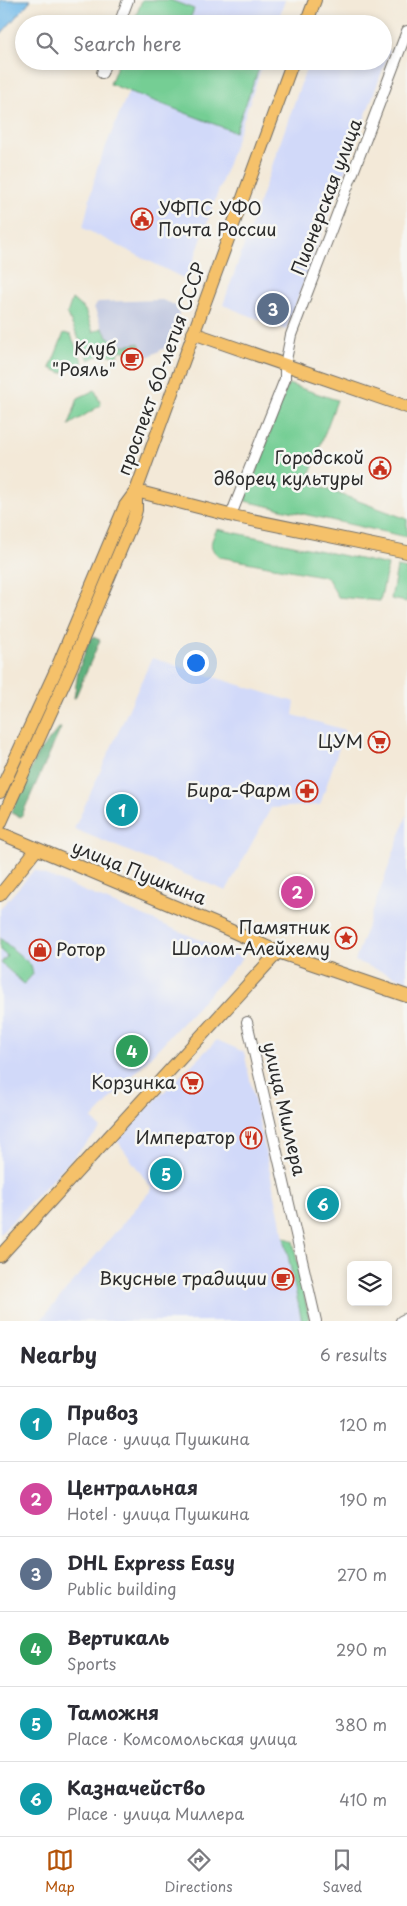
<!DOCTYPE html>
<html lang="en">
<head>
<meta charset="utf-8">
<style>
	body { margin:0; font-family:"Playpen Sans",sans-serif; background:#f7f7f7; color:#2b2b33 }
	.controls { position:absolute; right:15px; bottom:15px; display:grid; overflow:hidden; border-radius:8px; box-shadow:0 2px 8px #0003 }
	.controls button { width:45px; height:45px; display:grid; place-items:center; padding:0; border:0; border-bottom:1px solid #e1e1e2; background:#fff; color:#2b2b33; font:25px sans-serif }
	.you { position:absolute; left:195px; top:662px; width:18px; height:18px; margin:-12px; border:4px solid #fff; border-radius:50%; background:#1a73e8; box-shadow:0 0 0 8px #1a73e833 }
	.badge { display:grid; place-items:center; width:32px; height:32px; border-radius:50%; background:#b45309; color:#fff; font-size:16px; font-weight:700 }
	.pin { position:absolute; translate:-50% -50%; border:2px solid #fff; box-shadow:0 1px 5px #0006 }
	.list { margin:0; padding:0; list-style:none }
	h2 { display:flex; justify-content:space-between; align-items:center; height:65px; margin:0; padding:0 20px; font-size:21px }
	h2 small { font-size:16px; font-weight:400; color:#7c7c81 }
	.list li { display:grid; grid-template-columns:32px 1fr auto; gap:15px; align-items:center; box-sizing:border-box; height:75px; padding:0 20px; border-top:1px solid #e1e1e2 }
	.list b { display:block; font-size:19px; white-space:nowrap }
	.list p { margin:0; font-size:16px; white-space:nowrap; color:#7c7c81 }
	.list em { font-size:16px; font-style:normal; color:#7c7c81 }
	.icon { flex:none; width:28px; height:28px; fill:none; stroke:currentColor; stroke-width:2; stroke-linecap:round; stroke-linejoin:round }
	.map { position:relative; flex:none; width:407px; height:1321px; overflow:hidden }
	.search { position:absolute; background:#fff; box-shadow:0 2px 8px #0003; left:15px; right:15px; top:15px; height:55px; display:flex; align-items:center; gap:12px; box-sizing:border-box; padding:0 18px; border-radius:28px; color:#7c7c81; font-size:19px }
	.sheet { height:515px; background:#fff }
	nav { display:flex; justify-content:space-around; align-items:center; box-sizing:border-box; height:70px; border-top:1px solid #e1e1e2; background:#fff; font-size:14px; color:#7c7c81 }
	nav a { display:grid; justify-items:center; gap:2px }
	nav .on { color:#b45309 }
	.map>svg:first-child { display:block }
</style>
</head>
<body>
<div class="map">
<svg width="407" height="1321" viewBox="0 0 407 1321">
	<rect width="100%" height="100%" fill="#f6f6f2"/>
	<filter id="ink" filterUnits="userSpaceOnUse"><feTurbulence type="fractalNoise" baseFrequency=".02" numOctaves="2"/><feDisplacementMap in="SourceGraphic" scale="10" xChannelSelector="R" yChannelSelector="G"/><feConvolveMatrix kernelMatrix="1 2 1 2 8 2 1 2 1" color-interpolation-filters="sRGB"/></filter>
	<filter id="wash" filterUnits="userSpaceOnUse"><feTurbulence type="fractalNoise" baseFrequency=".0096" numOctaves="4" result="noise"/><feDisplacementMap in="SourceGraphic" scale="20" xChannelSelector="R" yChannelSelector="G"/><feGaussianBlur stdDeviation="1.12" result="paint"/><feColorMatrix in="noise" values="0 0 0 0 0 0 0 0 0 0 0 0 0 0 0 0 0 1.4 0 .05"/><feComposite in="paint" operator="in"/></filter>
	<g filter="url(#wash)">
		<rect width="100%" height="100%" fill="#f3e9d8"/>
		<g fill="#d1d9f9">
			<polygon points="166,0 285,0 277,24 157,24"/>
			<polygon points="383,46 390,50 286,330 223,305 309,61 383,61"/>
			<polygon points="141,61 264,61 187,280 83,228 97,168"/>
			<polygon points="152,658 295,702 293,715 345,730 320,805 271,808 226,891 74,829"/>
			<polygon points="407,815 407,981 355,961"/>
			<polygon points="34,870 243,958 92,1119 101,1128 0,1234 0,909"/>
			<polygon points="217,1040 244,1052 302,1321 40,1321 152,1189 116,1139"/>
		</g>
		<polygon fill="#bbc3de" points="162,300 175,305 179,314 168,346 148,357 139,343 129,345 119,345 111,341 102,328 94,307 98,302"/>
		<g fill="#74ce94" stroke="#507c60">
			<polygon points="142,0 170,0 194,9 188,24 133,24"/>
			<polygon points="119,61 262,61 235,132 110,84"/>
			<path d="M72 299 85 310 93 332 102 328C113 345 119 348 139 343L141 348 128 352 120 350 117 357 104 353 89 360 67 314Z"/>
			<polygon points="64,333 71,335 83,363 62,373 50,368"/>
			<polygon points="288,384 337,400 307,482 407,519 407,537 245,501"/>
			<polygon points="95,390 101,405 69,425 78,398"/>
			<path d="M217 529 388 565 380 601 338 597 327 577 220 557C207 547 211 542 217 529Z"/>
			<polygon points="397,567 407,569 407,602 391,599"/>
			<polygon points="0,938 31,965 33,974 24,984 1,963 7,956 0,950"/>
			<polygon points="284,1237 293,1241 309,1318 307,1321 302,1321"/>
		</g>
		<g fill="#5fb17e" stroke="#456e54">
			<polygon points="93,637 100,640 75,698 74,698 78,672 89,640"/>
			<polygon points="59,728 61,728 21,817 11,813 38,753"/>
		</g>
		<polygon fill="#71bae9" stroke="#4e728a" points="0,0 31,0 0,35"/>
	</g>
	<g filter="url(#ink)">
		<g fill="none" stroke-linecap="round" stroke-linejoin="round">
			<g stroke="#716e68" stroke-width="12">
				<g id="minor">
					<polyline points="119,24 128,0"/>
					<polyline points="102,73 106,61"/>
					<polyline points="231,515 285,379 285,365 291,335 407,31"/>
					<polyline points="247,1022 316,1321"/>
					<polyline points="401,1321 407,1318"/>
				</g>
			</g>
			<g stroke="#716e68" stroke-width="14">
				<g id="major">
					<polyline points="306,24 315,0"/>
					<polyline points="193,333 407,407"/>
					<polyline points="136,491 237,517 407,552"/>
					<polyline points="0,792 57,668 125,506 136,491 293,61"/>
					<polyline points="0,824 69,672 133,520 136,510 136,491"/>
					<polyline points="0,833 216,924 278,952 407,996"/>
					<polyline points="0,895 36,850"/>
					<polyline points="0,1256 278,952"/>
				</g>
			</g>
			<use href="#minor" stroke="#fff" stroke-width="10"/>
			<use href="#major" stroke="#f5c16b" stroke-width="12"/>
		</g>
	</g>
	<defs>
		<g id="civic-ring" transform="scale(1.125)"><circle r="9.5" fill="#f6f6f2" stroke="#c8321e" stroke-width="1.5"/><path d="M-.6-6.5H3V-4.5H.6V-3L4-1V1h2V6H-6V1h2V-1L-.6-3ZM-1.2 2.5V6h2.4V2.5Z" fill="#c8321e"/></g>
		<g id="cafe-ring" transform="scale(1.125)"><circle r="9.5" fill="#f6f6f2" stroke="#c8321e" stroke-width="1.5"/><path d="M-5.5-4.5H6V0H3Q3 3.5 0 3.5H-2.5Q-5.5 3.5-5.5 0ZM3-3.2v2h1.7v-2ZM-6 4.5H4V6H-6Z" fill="#c8321e"/></g>
		<g id="supermarket-ring" transform="scale(1.125)"><circle r="9.5" fill="#f6f6f2" stroke="#c8321e" stroke-width="1.5"/><path d="M-6-5.5h2.5l.6 2H6L4.5 2H-2.5L-4.4-4H-6ZM-1.5 3.2a1.3 1.3 0 1 0 .1 0ZM3 3.2a1.3 1.3 0 1 0 .1 0Z" fill="#c8321e"/></g>
		<g id="pharmacy-ring" transform="scale(1.125)"><circle r="9.5" fill="#f6f6f2" stroke="#c8321e" stroke-width="1.5"/><path d="M-2-6h4v4h4v4h-4v4h-4v-4h-4v-4h4Z" fill="#c8321e"/></g>
		<g id="sight-ring" transform="scale(1.125)"><circle r="9.5" fill="#f6f6f2" stroke="#c8321e" stroke-width="1.5"/><path d="M0-6L1.8-2.2L6-1.7L2.9 1.2L3.7 5.4L0 3.3L-3.7 5.4L-2.9 1.2L-6-1.7L-1.8-2.2Z" fill="#c8321e"/></g>
		<g id="shop-ring" transform="scale(1.125)"><circle r="9.5" fill="#f6f6f2" stroke="#c8321e" stroke-width="1.5"/><path d="M-5-2.5h2.3a2.7 3.5 0 0 1 5.4 0H5L5.5 6h-11ZM-1.5-2.5h3a1.5 2.3 0 0 0-3 0Z" fill="#c8321e"/></g>
		<g id="restaurant-ring" transform="scale(1.125)"><circle r="9.5" fill="#f6f6f2" stroke="#c8321e" stroke-width="1.5"/><path d="M-5-6h1v4h1v-4h1v4h1v-4h1v5L-1.5 .5V6h-2V.5L-5-1ZM5-6V6H3V1.5H1.5Q1.5-4 5-6Z" fill="#c8321e"/></g>
	</defs>
	<g fill-rule="evenodd">
		<use href="#civic-ring" x="142" y="219"/>
		<use href="#cafe-ring" x="132" y="359"/>
		<use href="#civic-ring" x="380" y="468"/>
		<use href="#supermarket-ring" x="379" y="742"/>
		<use href="#pharmacy-ring" x="307" y="791"/>
		<use href="#sight-ring" x="346" y="938"/>
		<use href="#shop-ring" x="40" y="950"/>
		<use href="#supermarket-ring" x="192" y="1083"/>
		<use href="#restaurant-ring" x="251" y="1138"/>
		<use href="#cafe-ring" x="283" y="1279"/>
	</g>
	<g text-anchor="middle" stroke-width="5" stroke-linejoin="round" paint-order="stroke">
		<g font-size="18" fill="#2b2b2b" stroke="#f6f6f2">
			<text transform="translate(327 197) rotate(-69)" y="6">Пионерская улица</text>
			<text transform="translate(162 369) rotate(-70)" y="6">проспект 60-летия СССР</text>
			<text transform="translate(139 873) rotate(22)" y="6">улица Пушкина</text>
			<text transform="translate(284 1109) rotate(77)" y="6">улица Миллера</text>
		</g>
		<g font-size="18" fill="#2b2b2b" stroke="#f6f6f2" text-anchor="end">
			<text x="158" y="215" text-anchor="start">УФПС УФО<tspan x="158" dy="21">Почта России</tspan></text>
			<text x="116" y="355">Клуб<tspan x="116" dy="21">"Рояль"</tspan></text>
			<text x="364" y="464">Городской<tspan x="364" dy="21">дворец культуры</tspan></text>
			<text x="363" y="748">ЦУМ</text>
			<text x="291" y="797">Бира-Фарм</text>
			<text x="330" y="934">Памятник<tspan x="330" dy="21">Шолом-Алейхему</tspan></text>
			<text x="56" y="956" text-anchor="start">Ротор</text>
			<text x="176" y="1089">Корзинка</text>
			<text x="235" y="1144">Император</text>
			<text x="267" y="1285">Вкусные традиции</text>
		</g>
	</g>
</svg>
<div class="controls">
<button><svg class="icon" aria-label="layers" viewBox="0 0 24 24"><path d="M12 4l9 5-9 5-9-5zM3 14l9 5 9-5"/></svg></button>
</div>
<div class="you"></div>
<div class="pin badge" style="left:122px;top:810px;background:#0f9aa8">1</div>
<div class="pin badge" style="left:297px;top:892px;background:#d1479c">2</div>
<div class="pin badge" style="left:273px;top:309px;background:#5c6f8a">3</div>
<div class="pin badge" style="left:132px;top:1051px;background:#2e9e5b">4</div>
<div class="pin badge" style="left:166px;top:1174px;background:#0f9aa8">5</div>
<div class="pin badge" style="left:323px;top:1204px;background:#0f9aa8">6</div>
<div class="search"><svg class="icon" aria-label="search" viewBox="0 0 24 24"><circle cx="10" cy="10" r="6"/><path d="M15 15l6 6"/></svg>Search here</div>
</div>
<section class="sheet">
<h2>Nearby<small>6 results</small></h2>
<ul class="list">
<li><span class="badge" style="background:#0f9aa8">1</span><div><b>Привоз</b><p>Place · улица Пушкина</p></div><em>120 m</em></li>
<li><span class="badge" style="background:#d1479c">2</span><div><b>Центральная</b><p>Hotel · улица Пушкина</p></div><em>190 m</em></li>
<li><span class="badge" style="background:#5c6f8a">3</span><div><b>DHL Express Easy</b><p>Public building</p></div><em>270 m</em></li>
<li><span class="badge" style="background:#2e9e5b">4</span><div><b>Вертикаль</b><p>Sports</p></div><em>290 m</em></li>
<li><span class="badge" style="background:#0f9aa8">5</span><div><b>Таможня</b><p>Place · Комсомольская улица</p></div><em>380 m</em></li>
<li><span class="badge" style="background:#0f9aa8">6</span><div><b>Казначейство</b><p>Place · улица Миллера</p></div><em>410 m</em></li>
</ul>
</section>
<nav>
<a class="on"><svg class="icon" aria-label="map" viewBox="0 0 24 24"><path d="M3 6l6-2 6 2 6-2v14l-6 2-6-2-6 2zM9 4v14M15 6v14"/></svg>Map</a>
<a><svg class="icon" aria-label="directions" viewBox="0 0 24 24"><path d="M12 3l9 9-9 9-9-9zM9 14v-3h6M13 9l2 2-2 2"/></svg>Directions</a>
<a><svg class="icon" aria-label="saved" viewBox="0 0 24 24"><path d="M7 4h10v16l-5-4-5 4z"/></svg>Saved</a>
</nav>
</body>
</html>
